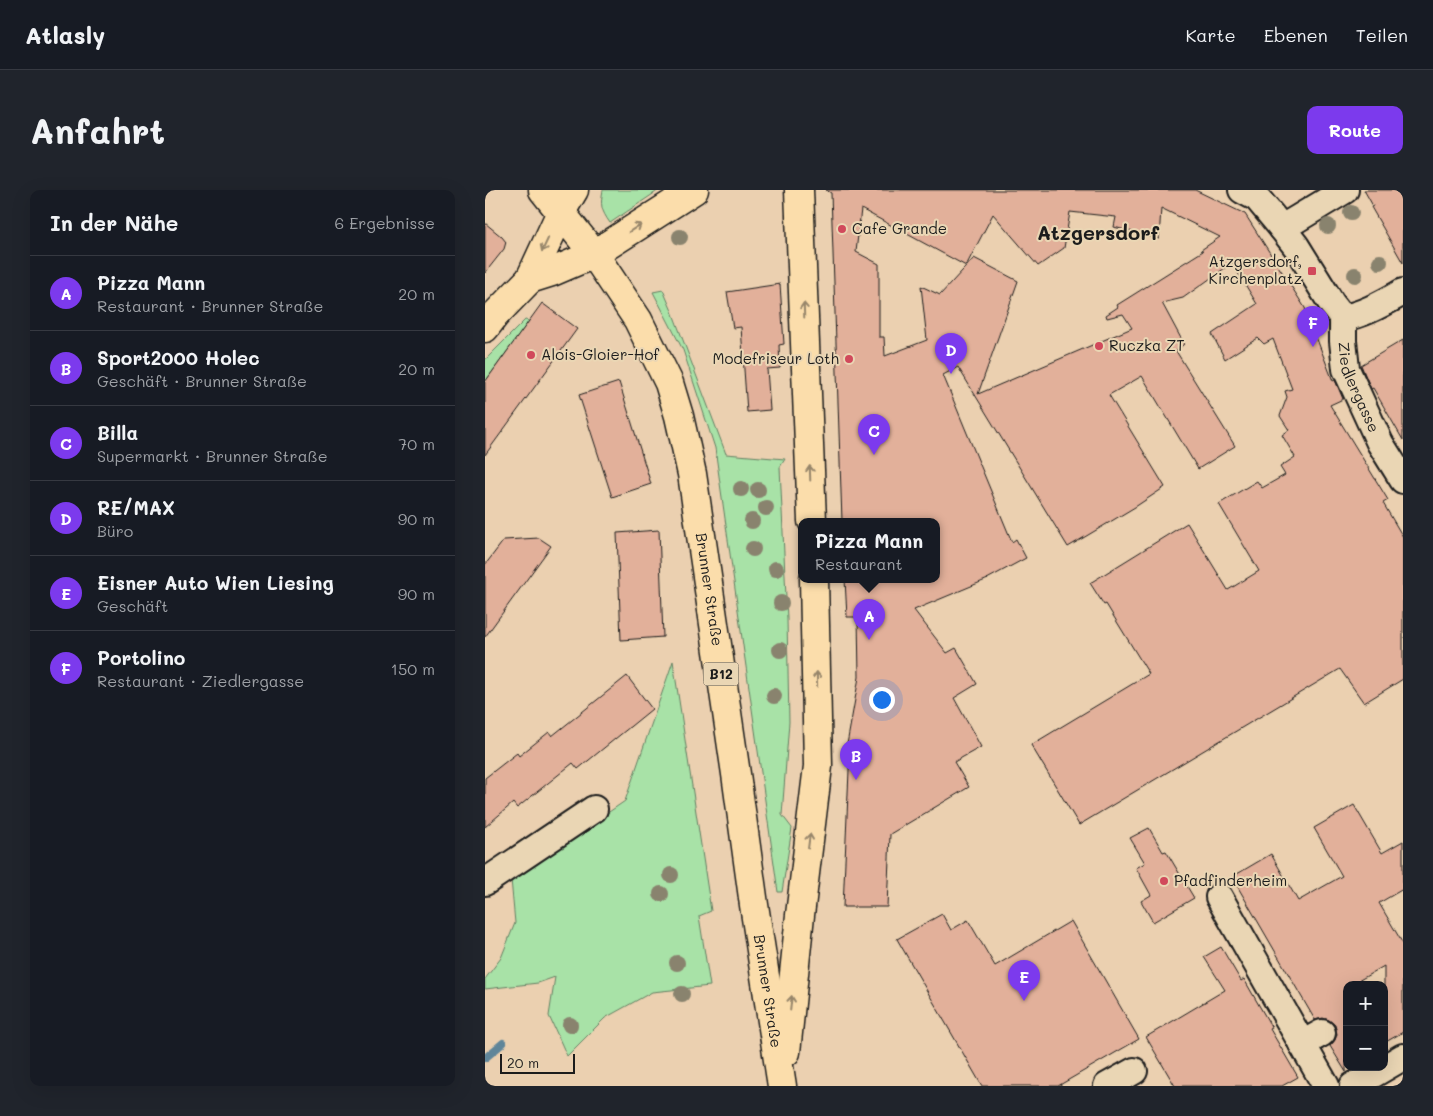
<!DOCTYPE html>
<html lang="de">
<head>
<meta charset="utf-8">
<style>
	body { margin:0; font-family:Mali,sans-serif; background:#20242c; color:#f1f3f6 }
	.controls { position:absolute; right:15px; bottom:15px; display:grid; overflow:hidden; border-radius:10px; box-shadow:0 5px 20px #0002 }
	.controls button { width:45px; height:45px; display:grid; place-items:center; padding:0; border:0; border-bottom:1px solid #363941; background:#171b24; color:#f1f3f6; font:25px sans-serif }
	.scale { position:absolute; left:15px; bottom:12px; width:75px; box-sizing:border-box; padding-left:5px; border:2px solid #1c1c1c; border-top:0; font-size:14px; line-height:18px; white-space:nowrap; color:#1c1c1c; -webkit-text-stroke:4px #ead6b4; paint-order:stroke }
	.you { position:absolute; left:396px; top:509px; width:18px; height:18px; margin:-12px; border:4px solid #fff; border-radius:50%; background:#1a73e8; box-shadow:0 0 0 8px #1a73e833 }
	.badge { display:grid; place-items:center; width:32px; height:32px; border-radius:50%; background:#7c3aed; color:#fff; font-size:16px; font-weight:700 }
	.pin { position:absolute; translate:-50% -41px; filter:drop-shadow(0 1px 2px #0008) }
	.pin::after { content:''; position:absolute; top:26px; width:18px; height:15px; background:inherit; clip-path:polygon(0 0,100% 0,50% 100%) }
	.popup { position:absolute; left:313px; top:328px; width:142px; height:65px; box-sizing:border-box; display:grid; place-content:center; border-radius:10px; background:#171b24; filter:drop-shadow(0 1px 4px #0005); font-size:16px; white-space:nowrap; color:#9ea1a6 }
	.popup b { font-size:19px; color:#f1f3f6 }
	.popup::after { content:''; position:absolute; left:50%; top:100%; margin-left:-10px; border:10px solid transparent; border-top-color:#171b24 }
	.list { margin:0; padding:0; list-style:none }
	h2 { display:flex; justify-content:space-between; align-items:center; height:65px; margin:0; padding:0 20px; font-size:21px }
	h2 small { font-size:16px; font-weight:400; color:#9ea1a6 }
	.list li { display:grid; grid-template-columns:32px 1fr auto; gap:15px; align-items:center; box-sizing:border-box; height:75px; padding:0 20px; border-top:1px solid #363941 }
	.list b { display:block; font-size:19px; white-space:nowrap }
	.list p { margin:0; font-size:16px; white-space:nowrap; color:#9ea1a6 }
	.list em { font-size:16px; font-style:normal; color:#9ea1a6 }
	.map { position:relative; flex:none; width:918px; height:896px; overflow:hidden; border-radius:10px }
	header { display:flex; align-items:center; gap:30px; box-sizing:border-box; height:70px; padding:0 25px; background:#171b24; border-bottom:1px solid #363941 }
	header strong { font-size:24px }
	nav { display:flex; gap:28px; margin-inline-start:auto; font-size:18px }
	.intro { display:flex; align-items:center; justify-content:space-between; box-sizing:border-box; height:120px; padding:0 30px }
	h1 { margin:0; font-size:35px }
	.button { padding:12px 22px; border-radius:10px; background:#7c3aed; color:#fff; font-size:18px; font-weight:700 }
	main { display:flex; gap:30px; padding:0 30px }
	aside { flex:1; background:#171b24; border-radius:10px; box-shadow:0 5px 20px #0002 }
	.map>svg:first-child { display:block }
</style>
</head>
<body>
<header>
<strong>Atlasly</strong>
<nav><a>Karte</a><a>Ebenen</a><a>Teilen</a></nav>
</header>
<div class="intro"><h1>Anfahrt</h1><a class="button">Route</a></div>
<main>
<aside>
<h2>In der Nähe<small>6 Ergebnisse</small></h2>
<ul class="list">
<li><span class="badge">A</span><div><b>Pizza Mann</b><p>Restaurant · Brunner Straße</p></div><em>20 m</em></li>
<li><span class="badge">B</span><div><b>Sport2000 Holec</b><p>Geschäft · Brunner Straße</p></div><em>20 m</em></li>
<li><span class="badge">C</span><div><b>Billa</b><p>Supermarkt · Brunner Straße</p></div><em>70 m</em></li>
<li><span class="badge">D</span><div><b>RE/MAX</b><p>Büro</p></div><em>90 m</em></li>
<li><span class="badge">E</span><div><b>Eisner Auto Wien Liesing</b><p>Geschäft</p></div><em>90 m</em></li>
<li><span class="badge">F</span><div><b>Portolino</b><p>Restaurant · Ziedlergasse</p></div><em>150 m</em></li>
</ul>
</aside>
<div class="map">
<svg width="918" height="896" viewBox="0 0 918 896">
	<rect width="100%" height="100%" fill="#ebd0b0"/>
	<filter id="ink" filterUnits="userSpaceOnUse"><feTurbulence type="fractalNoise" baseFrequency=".02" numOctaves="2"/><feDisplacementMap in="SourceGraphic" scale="10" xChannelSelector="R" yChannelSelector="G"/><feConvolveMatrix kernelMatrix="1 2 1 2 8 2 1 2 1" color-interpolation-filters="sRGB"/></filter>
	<g filter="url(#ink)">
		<g fill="#a8e2a7" stroke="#627f62">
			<path d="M118 0H174L125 33C116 20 115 15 118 0Z"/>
			<polygon points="178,100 187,121 241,264 300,269 295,277 302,429 304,532 297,625 307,638 297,702 293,702 230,258 198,160 168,102"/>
			<polygon points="40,130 44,131 0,192 0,170"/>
			<polygon points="188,471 226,721 214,726 225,796 167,802 120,828 82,866 64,826 70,787 53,793 0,799 0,789 16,768 30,733 26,689 140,611"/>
		</g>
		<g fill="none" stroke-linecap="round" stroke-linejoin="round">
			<polyline stroke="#5f8599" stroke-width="8" points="0,868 18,853"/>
		</g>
		<g fill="#e2b09a" stroke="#1c1c1c" fill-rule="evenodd">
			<path d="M341 0H710L760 24 820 118 848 191 850 190 858 209 845 215 903 310 898 313 918 347V489L879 513 855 479 594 635 546 555 664 484 621 414 619 415 605 393 702 333 743 400 774 381 734 314 772 291 777 298 800 285 795 277 810 267 797 245 804 240 795 226 802 207 800 201 807 199 788 149 779 154 773 148 740 169 727 144 772 114 747 73 698 108 677 113 699 154 691 161 750 256 713 279 657 186 624 205 680 297 650 317 583 357 473 177 458 185 527 352 531 349 541 368 502 389H503L429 420 462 463 471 458 492 494 469 508 496 557 469 572 484 597 405 644 402 717H358L365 558 361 560 374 487 373 427H362L360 389H452V331H357L346 3ZM676 18 735 47 716 60 718 61 632 115 633 117 621 125 622 128 638 124 647 138 493 204 533 91 489 68 455 105 436 96 442 150 400 166 399 147H394V74L371 62 376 19 481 76 508 24 553 76 579 58 585 22 631 27 629 37 674 49Z"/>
			<polygon points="879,0 918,0 918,73 886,17 888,16"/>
			<polygon points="0,33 17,47 21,52 19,59 0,83"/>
			<polygon points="295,94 299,154 294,155 295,178 282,179 285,220 262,222 256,137 248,138 242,102"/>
			<polygon points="57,113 92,139 0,265 0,192"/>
			<polygon points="918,150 918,250 888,198 886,199 876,175"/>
			<polygon points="134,192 166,294 127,307 94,205"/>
			<polygon points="174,340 178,447 136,450 132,343"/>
			<polygon points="54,348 66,356 0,447 0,375 19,350"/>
			<polygon points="142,486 167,519 93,579 88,573 32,618 28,613 0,637 0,588 32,563 34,566 64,542 67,546"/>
			<polygon points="869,615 897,663 918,651 918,699 894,713 918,754 918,842 899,853 899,776 866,795 862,795 861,882 845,856 850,850 852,844 850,835 844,830 838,828 830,830 747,687 786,664 813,711 857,686 829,638"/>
			<polygon points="664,638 678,662 681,661 709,708 668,732 656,711 666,705 651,678 660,673 645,648"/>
			<polygon points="457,724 466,740 483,730 510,776 586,731 654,849 573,896 497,896 412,749"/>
			<polygon points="736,757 756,791 759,789 787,838 785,839 813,887 797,896 690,896 661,847 740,800 719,767"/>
		</g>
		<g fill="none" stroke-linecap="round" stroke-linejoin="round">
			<g stroke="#1c1c1c" stroke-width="30">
				<g id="minor">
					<polyline points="757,0 772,8 797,38 811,56 847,114 858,128"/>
					<polyline points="797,38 860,0"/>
					<path id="s1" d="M858 128V151L861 179 895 253 918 290"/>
					<path d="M858 128C880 124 898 113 918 102"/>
					<polyline points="0,692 109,619"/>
					<polyline points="734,707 841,896"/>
					<polyline points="817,854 837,843"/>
					<polyline points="622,896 649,881"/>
					<polyline points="868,896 918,867"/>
				</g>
			</g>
			<g stroke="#1c1c1c" stroke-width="31">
				<g id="major">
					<path id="s2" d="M58 0 109 64 153 130 184 193 194 226 207 284 251 584 269 715 297 896"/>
					<polyline points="314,0 327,331"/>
					<polyline points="45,89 67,82 109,64 209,0"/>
					<polyline points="0,138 10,125 45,89 76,22 89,0"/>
					<polyline points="301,862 315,725 333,576 329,389"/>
				</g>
			</g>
			<use href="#minor" stroke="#ead6b4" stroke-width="26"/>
			<use href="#major" stroke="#fbddab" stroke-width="28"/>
		</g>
		<g fill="#89836e">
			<circle cx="866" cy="23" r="8"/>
			<circle cx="843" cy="36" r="8"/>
			<circle cx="195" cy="47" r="8"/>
			<circle cx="895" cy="72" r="8"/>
			<circle cx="870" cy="85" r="8"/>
			<circle cx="256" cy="299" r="8"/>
			<circle cx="273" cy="300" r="8"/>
			<circle cx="281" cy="318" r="8"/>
			<circle cx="267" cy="331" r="8"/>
			<circle cx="268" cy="359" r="8"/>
			<circle cx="291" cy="379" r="8"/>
			<circle cx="296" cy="413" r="8"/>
			<circle cx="295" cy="460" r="8"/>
			<circle cx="289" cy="506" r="8"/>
			<circle cx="186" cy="685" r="8"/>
			<circle cx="176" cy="704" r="8"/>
			<circle cx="192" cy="773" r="8"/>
			<circle cx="197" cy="804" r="8"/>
			<circle cx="85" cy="835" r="8"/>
		</g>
		<defs><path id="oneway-shaft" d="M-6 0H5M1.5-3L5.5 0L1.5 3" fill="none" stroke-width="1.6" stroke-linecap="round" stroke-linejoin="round" transform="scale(1.25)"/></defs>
		<g stroke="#97866b">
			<use href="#oneway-shaft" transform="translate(150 38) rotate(-33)"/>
			<use href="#oneway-shaft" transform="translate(60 55) rotate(115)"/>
			<use href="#oneway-shaft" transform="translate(319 120) rotate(-92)"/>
			<use href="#oneway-shaft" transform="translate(325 283) rotate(-92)"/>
			<use href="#oneway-shaft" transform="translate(332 489) rotate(-91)"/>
			<use href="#oneway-shaft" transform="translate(324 651) rotate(-83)"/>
			<use href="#oneway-shaft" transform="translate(306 813) rotate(-84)"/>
		</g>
	</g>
	<g fill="#d1495b" stroke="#ead6b4" stroke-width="2">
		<circle cx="357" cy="39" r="5"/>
		<rect x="822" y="76" width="10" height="10" rx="2.5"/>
		<circle cx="614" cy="156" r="5"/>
		<circle cx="46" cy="165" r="5"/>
		<circle cx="364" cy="169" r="5"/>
		<circle cx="679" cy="691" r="5"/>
	</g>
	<g text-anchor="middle" stroke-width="4" stroke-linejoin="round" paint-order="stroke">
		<rect fill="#ead6b4" stroke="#5a544a" stroke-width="1" x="218.5" y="472.5" width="35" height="23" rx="4"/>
		<g font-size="14" font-weight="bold" fill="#1c1c1c">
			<text x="236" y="489">B12</text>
		</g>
		<g font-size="15" fill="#1c1c1c" stroke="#ead6b4" text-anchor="start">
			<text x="367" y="44">Cafe Grande</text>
			<text x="817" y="77" text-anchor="end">Atzgersdorf,<tspan x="817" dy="17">Kirchenplatz</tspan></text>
			<text x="624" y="161">Ruczka ZT</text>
			<text x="56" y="170">Alois-Gloier-Hof</text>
			<text x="354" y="174" text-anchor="end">Modefriseur Loth</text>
			<text x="689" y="696">Pfadfinderheim</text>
		</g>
		<g font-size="15" fill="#1c1c1c" stroke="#ead6b4">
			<text dy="5" stroke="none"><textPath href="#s1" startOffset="72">Ziedlergasse</textPath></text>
			<text dy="5" stroke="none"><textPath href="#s2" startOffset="442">Brunner Straße</textPath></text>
			<text dy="5" stroke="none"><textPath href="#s2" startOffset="848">Brunner Straße</textPath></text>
		</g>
		<g font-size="20" font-weight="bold" fill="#1c1c1c" stroke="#ead6b4">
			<text x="613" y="50">Atzgersdorf</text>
		</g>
	</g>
</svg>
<div class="controls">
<button>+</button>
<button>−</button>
</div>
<div class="scale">20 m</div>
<div class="you"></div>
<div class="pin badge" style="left:384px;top:450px">A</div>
<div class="popup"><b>Pizza Mann</b>Restaurant</div>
<div class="pin badge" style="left:371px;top:590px">B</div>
<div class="pin badge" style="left:389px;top:265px">C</div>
<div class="pin badge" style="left:466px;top:184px">D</div>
<div class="pin badge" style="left:539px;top:811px">E</div>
<div class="pin badge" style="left:828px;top:157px">F</div>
</div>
</main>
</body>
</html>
